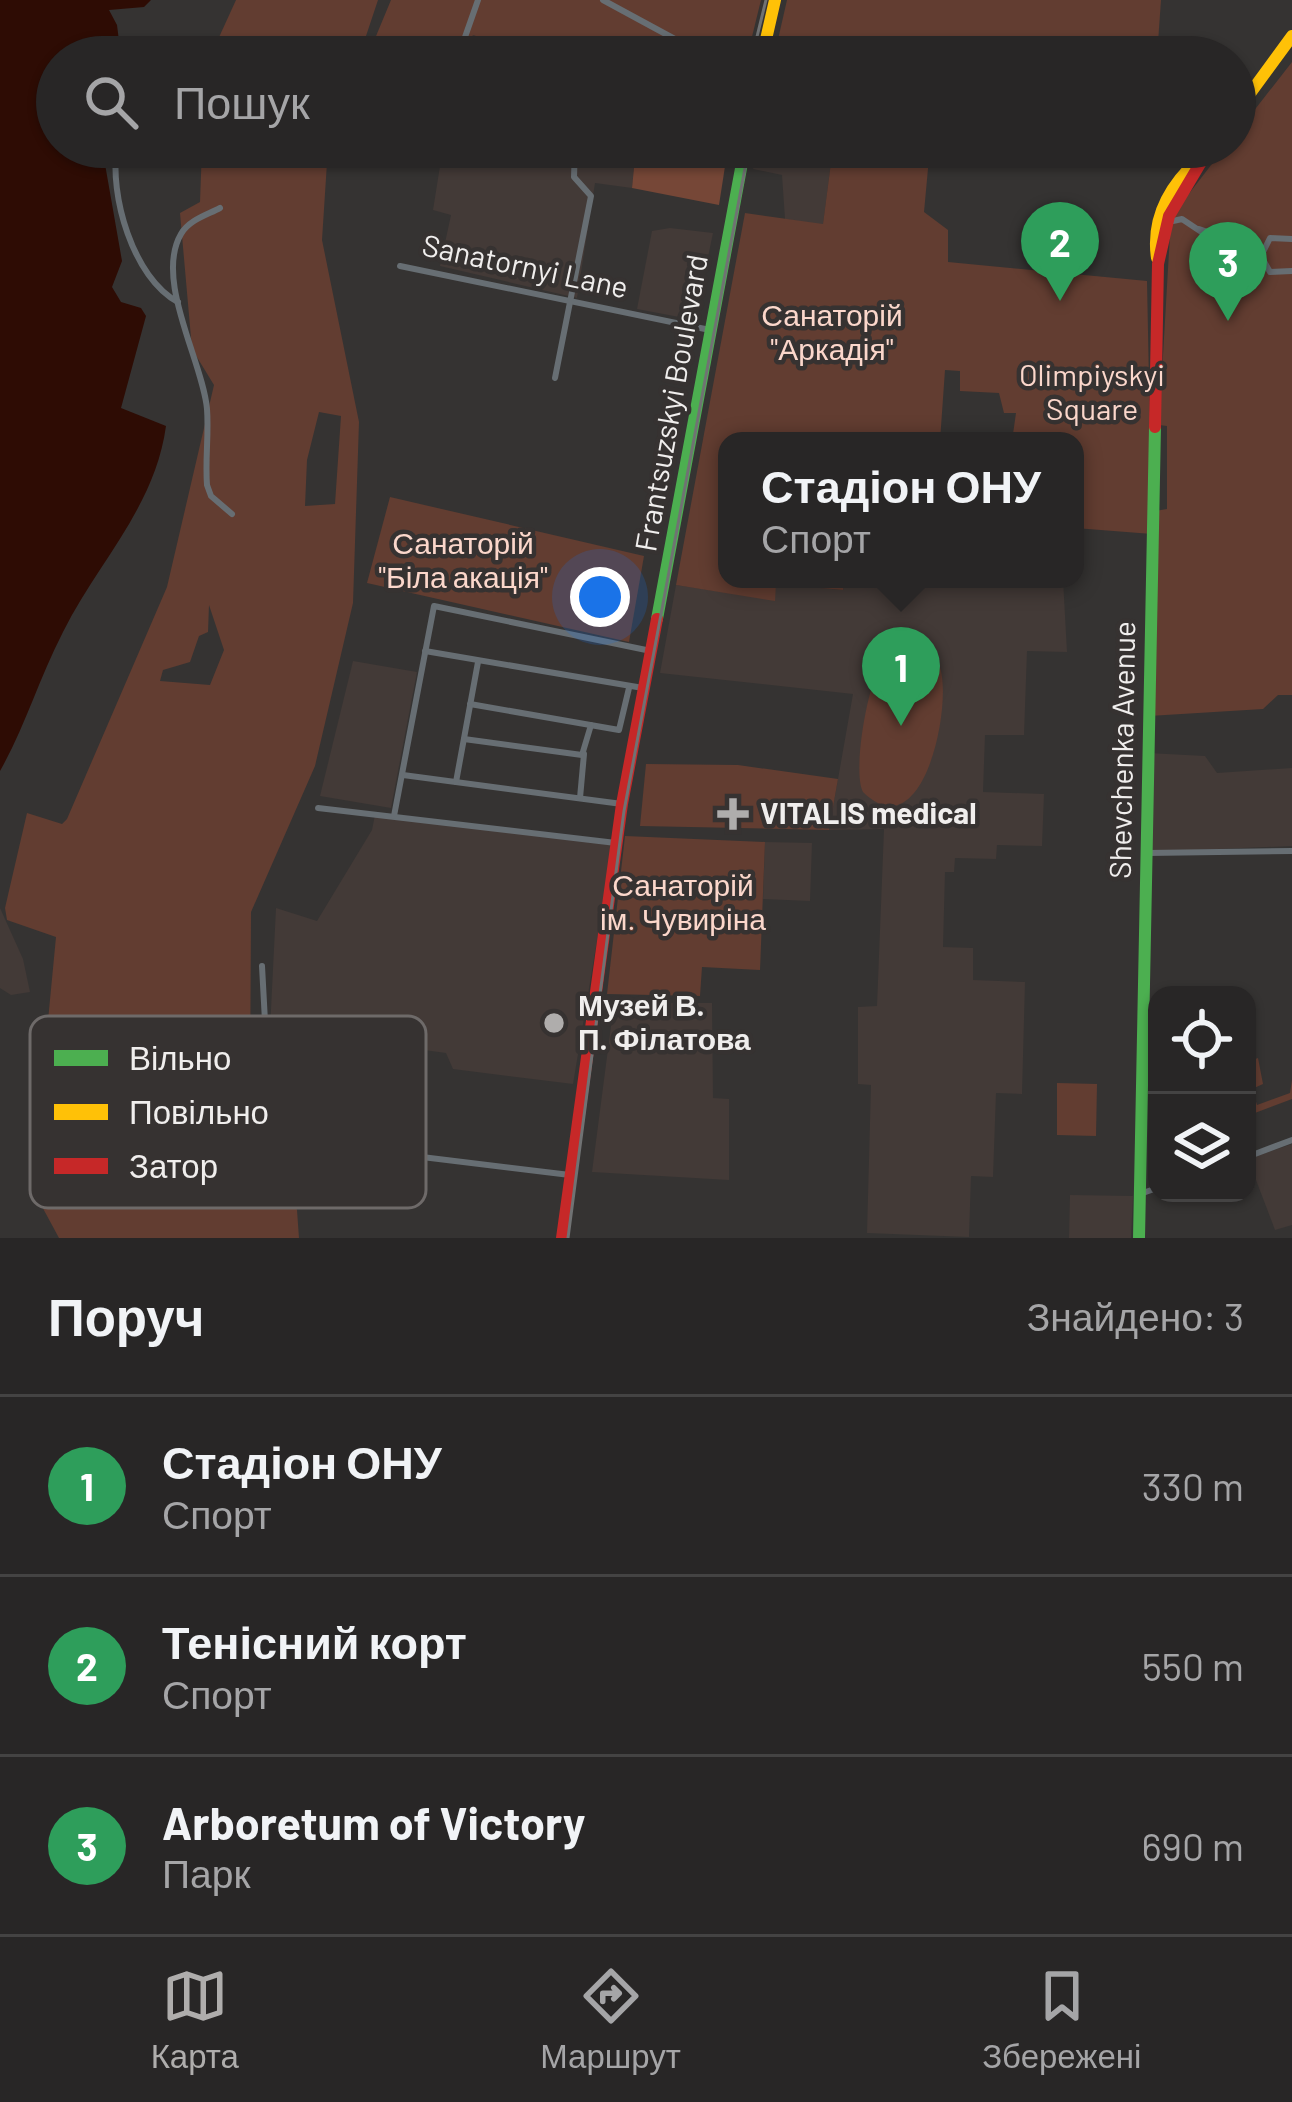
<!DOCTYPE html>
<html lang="uk">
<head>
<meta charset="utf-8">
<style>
	body { margin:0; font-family:Barlow,sans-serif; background:#302e2e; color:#f1f3f6 }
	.controls { position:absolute; right:36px; bottom:36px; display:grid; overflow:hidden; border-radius:24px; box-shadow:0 3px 9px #0004 }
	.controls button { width:108px; height:108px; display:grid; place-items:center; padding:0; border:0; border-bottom:3px solid #444343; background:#282626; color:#f1f3f6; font:60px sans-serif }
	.you { position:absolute; left:600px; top:597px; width:42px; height:42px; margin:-30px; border:9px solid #fff; border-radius:50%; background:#1a73e8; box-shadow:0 0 0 18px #1a73e833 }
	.badge { display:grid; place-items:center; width:78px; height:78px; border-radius:50%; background:#afadac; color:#fff; font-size:39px; font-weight:700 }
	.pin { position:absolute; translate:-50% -99px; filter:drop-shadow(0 3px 6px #0008) }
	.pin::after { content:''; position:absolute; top:63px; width:42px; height:36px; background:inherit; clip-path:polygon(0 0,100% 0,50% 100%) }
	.popup { position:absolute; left:718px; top:432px; width:366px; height:156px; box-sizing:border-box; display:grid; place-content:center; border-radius:24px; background:#282626; filter:drop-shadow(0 3px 9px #0005); font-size:39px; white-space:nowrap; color:#a5a5a7 }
	.popup b { font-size:45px; color:#f1f3f6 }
	.popup::after { content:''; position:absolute; left:50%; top:100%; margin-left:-24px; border:24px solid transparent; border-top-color:#282626 }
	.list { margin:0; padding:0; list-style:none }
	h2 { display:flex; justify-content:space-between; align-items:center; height:156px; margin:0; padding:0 48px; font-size:51px }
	h2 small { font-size:39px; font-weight:400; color:#a5a5a7 }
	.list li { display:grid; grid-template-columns:78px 1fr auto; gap:36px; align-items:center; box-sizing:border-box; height:180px; padding:0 48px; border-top:3px solid #444343 }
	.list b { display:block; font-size:45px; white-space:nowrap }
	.list p { margin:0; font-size:39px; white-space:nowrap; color:#a5a5a7 }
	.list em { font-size:39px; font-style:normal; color:#a5a5a7 }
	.icon { flex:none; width:66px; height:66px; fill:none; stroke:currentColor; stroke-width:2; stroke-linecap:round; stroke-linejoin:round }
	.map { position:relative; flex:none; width:1292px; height:1238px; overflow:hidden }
	.search { position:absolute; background:#282626; box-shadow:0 3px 9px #0004; left:36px; right:36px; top:36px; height:132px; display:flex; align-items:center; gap:30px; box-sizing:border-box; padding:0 42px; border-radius:66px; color:#a5a5a7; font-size:45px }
	.sheet { height:696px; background:#282626 }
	nav { display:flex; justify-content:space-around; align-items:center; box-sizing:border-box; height:168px; border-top:3px solid #444343; background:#282626; font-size:33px; color:#a5a5a7 }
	nav a { display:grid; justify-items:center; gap:6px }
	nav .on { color:#afadac }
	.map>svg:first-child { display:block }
</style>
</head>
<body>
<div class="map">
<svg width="1292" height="1238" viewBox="0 0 1292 1238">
	<rect width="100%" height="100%" fill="#353332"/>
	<g fill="#433a37">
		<polygon points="473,35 534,57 464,57"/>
		<polygon points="443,147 636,147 632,188 595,183 577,298 440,266 451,215 433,210"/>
		<polygon points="757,147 833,147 823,225 785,219 782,175 753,169"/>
		<polygon points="670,228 713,233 695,320 637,309 652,231"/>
		<polygon points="845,579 1063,579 1067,652 1027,651 1024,735 985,735 983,792 1044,794 1042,846 997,845 996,859 955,858 954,872 945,872 943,947 973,948 973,980 1025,982 1022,1094 996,1093 993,1177 971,1176 969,1237 867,1233 871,1085 858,1084 858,1007 877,1006 884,829 829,830 853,694 660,673 676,585 775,600 775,584 843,590"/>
		<polygon points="353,661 417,672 391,808 320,796"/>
		<polygon points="1148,753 1205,756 1217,773 1292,768 1292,846 1145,852"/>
		<polygon points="375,815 613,845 573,1084 453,1069 446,1053 417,1049 414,1063 341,1053 339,1061 269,1050 276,908 317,921 372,830"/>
		<polygon points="765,842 812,843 810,901 763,899"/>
		<polygon points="0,908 23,959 30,992 11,995 0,988"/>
		<polygon points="614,1003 712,1003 713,1098 729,1099 729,1180 592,1172"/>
		<polygon points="1292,1144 1292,1225 1275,1230 1248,1159"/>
		<polygon points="1070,1195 1133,1196 1131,1238 1069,1238"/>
	</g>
	<g fill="#623d31" fill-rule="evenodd">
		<polygon points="236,0 378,0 359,57 210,57"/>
		<polygon points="391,0 761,0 747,57 534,57 473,35 464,57 376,57 369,53"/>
		<polygon points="787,0 1161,0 1157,57 774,57"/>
		<polygon points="1292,62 1292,695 1278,695 1263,709 1149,716 1155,511 1167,509 1167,426 1159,425 1171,217 1225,147 1235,147 1235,135"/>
		<path d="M202 147H328L322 240 359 422 353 603 315 766 251 912 250 1091 297 1210 299 1238H59L32 1188 56 937 7 920 5 908 27 813 62 824 67 819 167 587 214 385 192 349 180 213 200 202ZM319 412 341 416 335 504 305 506 307 460ZM209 605 224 650 210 685 160 681 163 670 190 662 199 636 208 632Z"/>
		<polygon points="833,147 930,147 924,212 948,230 948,262 1147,281 1152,534 1075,528 1075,441 1012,441 1016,413 1004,413 999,393 960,391 960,371 945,370 940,441 727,441 727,579 845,579 843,590 776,584 775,601 676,585 745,213 823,224"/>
		<polygon points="390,497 644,556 629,642 367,583"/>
		<path d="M917 650 939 665C954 698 925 853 863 792 852 772 868 681 882 663 891 651 903 650 917 650Z"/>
		<polygon points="646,764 738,765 838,779 829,830 640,826"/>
		<polygon points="625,836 765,842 760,970 702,967 700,996 607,994"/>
		<polygon points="1258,1058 1263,1084 1252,1089 1257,1105 1290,1093 1292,1080 1292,1099 1247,1116 1247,1062"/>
		<polygon points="1057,1083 1097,1084 1096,1136 1057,1135"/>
	</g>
	<polygon fill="#764737" points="636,147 728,147 719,205 632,188"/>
	<path fill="#2e0c04" d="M0 0H151L144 7 109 10 117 25 121 57H57V147H102L122 261 112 287 121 302 141 308 146 316 121 408 166 426C155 507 98 562 63 632 38 681 25 727 0 771Z"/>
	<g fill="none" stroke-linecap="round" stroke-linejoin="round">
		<g stroke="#676e73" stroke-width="6">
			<polyline points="603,0 708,57"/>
			<polyline points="458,57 478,0"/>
			<path d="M117 147C109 195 133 278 178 302"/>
			<path d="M220 208C207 215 189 220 181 234 154 280 203 362 207 409 209 434 205 459 207 485L211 496 232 514"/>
			<polyline points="1173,221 1182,219 1206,235 1261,250"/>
			<polyline points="1199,229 1251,247"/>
			<polyline points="1292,239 1270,238 1261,256 1270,272 1292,271"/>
			<polyline points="400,266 710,330"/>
			<polyline points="555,378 591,196 574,177 575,147"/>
			<polyline points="425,651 643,688"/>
			<polyline points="470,704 619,730 629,688"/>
			<polyline points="464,739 582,755 591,725"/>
			<polyline points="403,775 622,804"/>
			<polyline points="456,782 478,662"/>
			<polyline points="580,798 584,754"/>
			<polyline points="318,808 616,843"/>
			<polyline points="394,816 434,606 651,651"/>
			<polyline points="1147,853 1292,851"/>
			<polyline points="262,966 267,1058 291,1141 570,1175"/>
			<polyline points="1247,1157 1292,1140"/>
			<polyline points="1140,1194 1157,1188"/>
		</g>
		<g stroke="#4caf50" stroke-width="12">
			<polyline points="657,619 745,147"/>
			<polyline points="1139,1238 1155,427"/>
		</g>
		<g stroke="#ffc107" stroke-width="12">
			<polyline points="762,57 775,0"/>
			<polyline points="1235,114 1292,36"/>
			<path d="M1157 258C1151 217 1170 185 1200 158"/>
		</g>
		<g stroke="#c62828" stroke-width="12">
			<polyline points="1155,427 1158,264 1169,216 1210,147"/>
			<polyline points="562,1238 622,804 657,619"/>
		</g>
		<g stroke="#707273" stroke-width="3">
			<polyline points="752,57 766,0"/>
			<polyline points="568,1238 624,811 749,147"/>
		</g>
	</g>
	<g fill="#afadac" stroke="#363231" stroke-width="4.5">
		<path d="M727 796h12v12h12v12h-12v12h-12v-12h-12v-12h12z"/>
		<circle cx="554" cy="1023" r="12"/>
	</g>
	<g text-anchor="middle" stroke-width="9" stroke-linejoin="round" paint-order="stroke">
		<g font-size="30" fill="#f0eeed" stroke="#363231">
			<text transform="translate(525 267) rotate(12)" y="10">Sanatornyi Lane</text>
			<text transform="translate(672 403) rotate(-80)" y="10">Frantsuzskyi Boulevard</text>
			<text transform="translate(1123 750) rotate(-89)" y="10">Shevchenka Avenue</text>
		</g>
		<g font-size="30" fill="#fbd7cb" stroke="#363231">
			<text x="832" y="326">Санаторій<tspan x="832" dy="34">"Аркадія"</tspan></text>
			<text x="1092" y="386">Olimpiyskyi<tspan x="1092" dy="34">Square</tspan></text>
			<text x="463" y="554">Санаторій<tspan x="463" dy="34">"Біла акація"</tspan></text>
			<text x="683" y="896">Санаторій<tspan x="683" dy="34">ім. Чувиріна</tspan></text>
		</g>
		<g font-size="30" font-weight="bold" fill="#f0eeed" stroke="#363231" text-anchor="start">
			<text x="760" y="824">VITALIS medical</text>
			<text x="578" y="1016">Музей В.<tspan x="578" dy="34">П. Філатова</tspan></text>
		</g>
	</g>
	<rect x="30" y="1016" width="396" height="192" rx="18" fill="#363231" stroke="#6e6a69" stroke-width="3"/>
	<rect x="54" y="1050" width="54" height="16" fill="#4caf50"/>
	<rect x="54" y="1104" width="54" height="16" fill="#ffc107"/>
	<rect x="54" y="1158" width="54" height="16" fill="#c62828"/>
	<g font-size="33" fill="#f0eeed">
		<text x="129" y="1070">Вільно</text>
		<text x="129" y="1124">Повільно</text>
		<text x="129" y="1178">Затор</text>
	</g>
</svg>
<div class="controls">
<button><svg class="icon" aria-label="locate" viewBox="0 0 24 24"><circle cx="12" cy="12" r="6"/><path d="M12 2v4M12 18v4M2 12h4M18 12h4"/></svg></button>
<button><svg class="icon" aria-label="layers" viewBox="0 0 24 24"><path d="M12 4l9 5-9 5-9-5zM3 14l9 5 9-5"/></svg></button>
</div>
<div class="you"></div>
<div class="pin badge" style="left:901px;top:726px;background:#2e9e5b">1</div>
<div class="popup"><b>Стадіон ОНУ</b>Спорт</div>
<div class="pin badge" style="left:1060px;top:301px;background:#2e9e5b">2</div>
<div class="pin badge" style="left:1228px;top:321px;background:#2e9e5b">3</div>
<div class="search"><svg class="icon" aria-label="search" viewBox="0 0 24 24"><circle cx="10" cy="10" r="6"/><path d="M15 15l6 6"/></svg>Пошук</div>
</div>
<section class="sheet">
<h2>Поруч<small>Знайдено: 3</small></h2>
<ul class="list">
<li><span class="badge" style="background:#2e9e5b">1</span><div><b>Стадіон ОНУ</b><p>Спорт</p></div><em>330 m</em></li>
<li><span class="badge" style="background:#2e9e5b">2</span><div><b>Тенісний корт</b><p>Спорт</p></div><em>550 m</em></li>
<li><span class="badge" style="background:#2e9e5b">3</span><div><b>Arboretum of Victory</b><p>Парк</p></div><em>690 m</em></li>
</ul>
</section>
<nav>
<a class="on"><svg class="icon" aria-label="map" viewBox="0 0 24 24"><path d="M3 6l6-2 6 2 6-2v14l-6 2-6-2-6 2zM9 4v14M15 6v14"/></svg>Карта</a>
<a><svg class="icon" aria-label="directions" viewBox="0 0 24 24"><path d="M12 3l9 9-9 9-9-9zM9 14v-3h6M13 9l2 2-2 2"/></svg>Маршрут</a>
<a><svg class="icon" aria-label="saved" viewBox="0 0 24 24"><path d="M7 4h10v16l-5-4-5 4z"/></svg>Збережені</a>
</nav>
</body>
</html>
